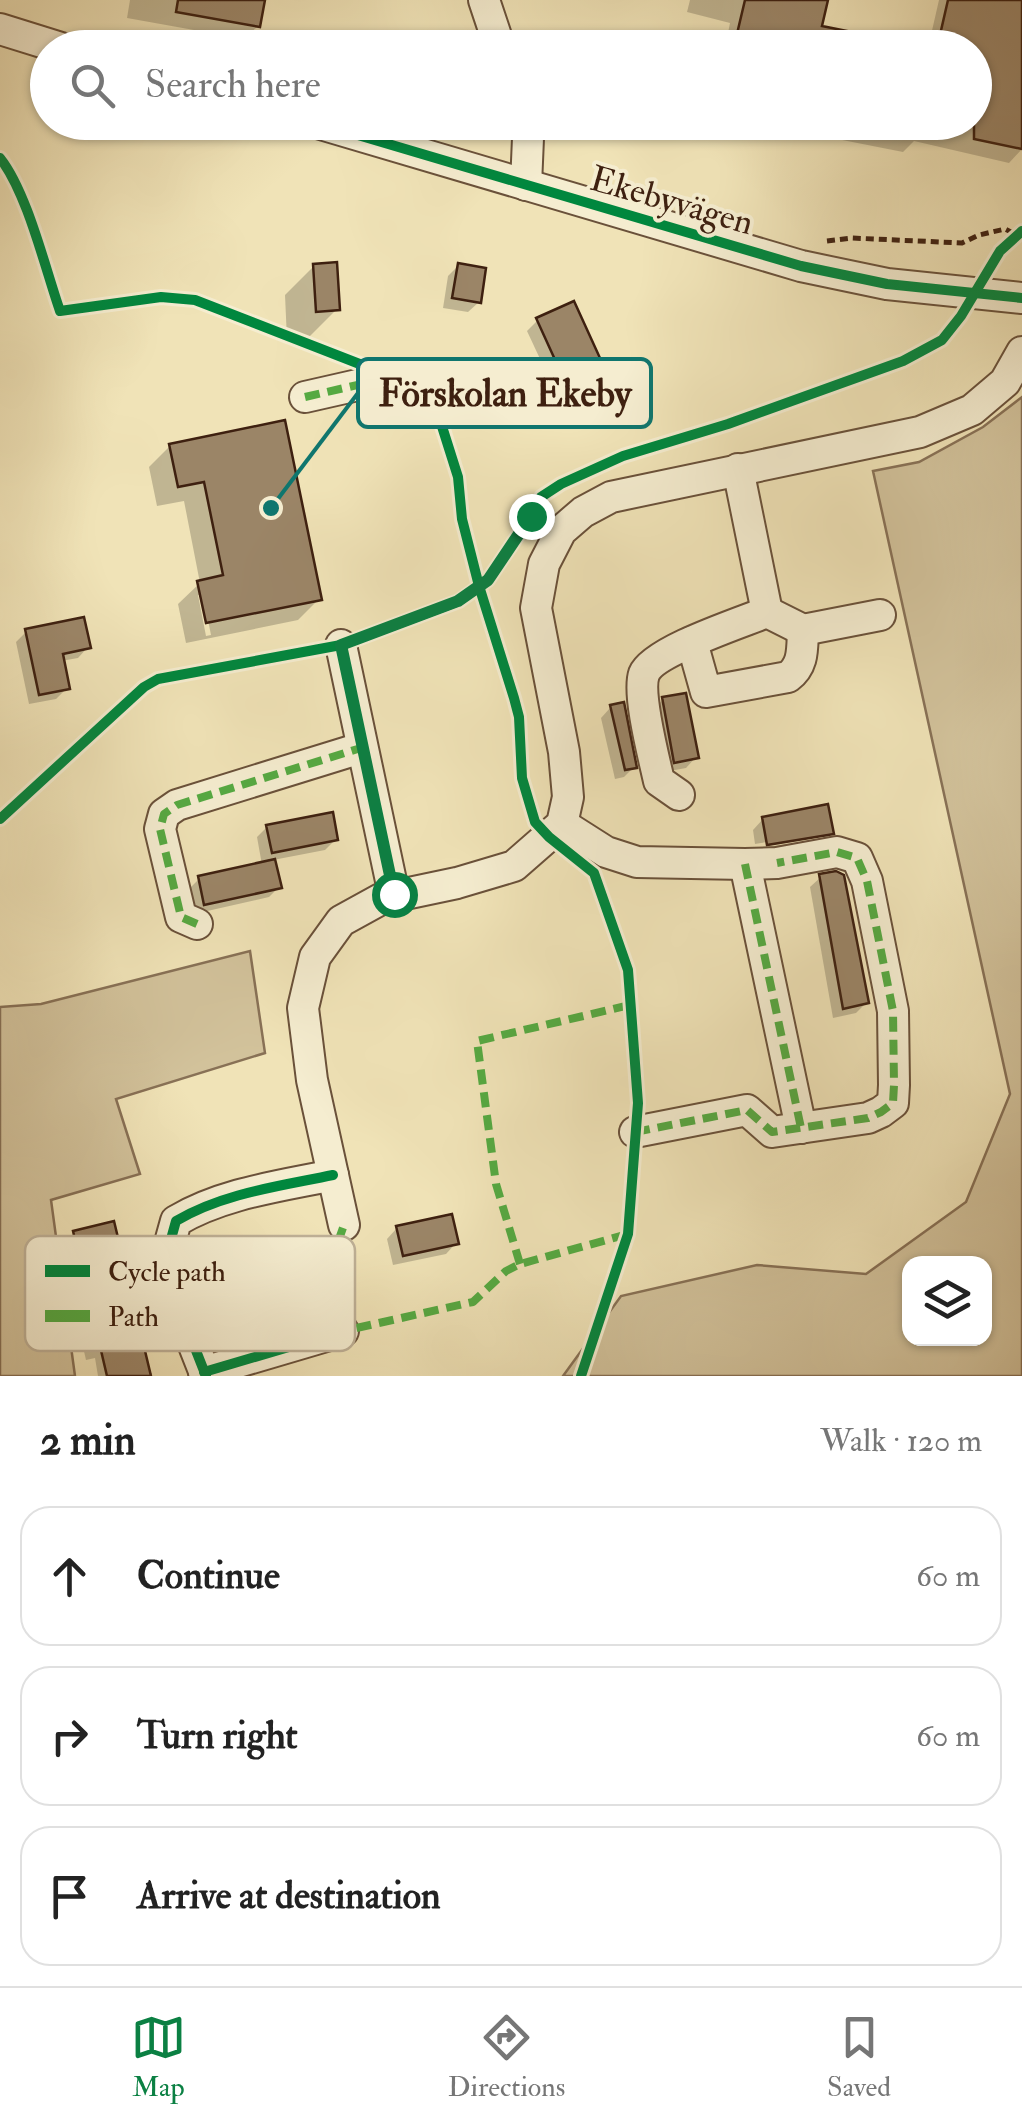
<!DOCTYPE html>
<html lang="en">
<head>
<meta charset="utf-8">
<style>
	body { margin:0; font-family:"IM FELL Double Pica",serif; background:#f6f6f6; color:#222 }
	.controls { position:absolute; right:30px; bottom:30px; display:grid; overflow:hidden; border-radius:20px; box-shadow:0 2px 8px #0004 }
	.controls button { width:90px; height:90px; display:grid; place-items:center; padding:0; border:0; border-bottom:2px solid #e0e0e0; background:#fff; color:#222; font:50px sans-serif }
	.stop { position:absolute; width:30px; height:30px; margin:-22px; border:8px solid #0b8043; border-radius:50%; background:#fff }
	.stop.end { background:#0b8043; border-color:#fff; box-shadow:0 2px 10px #0008 }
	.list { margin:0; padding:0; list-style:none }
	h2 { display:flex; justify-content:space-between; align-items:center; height:130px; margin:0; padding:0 40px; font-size:42px }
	h2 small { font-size:32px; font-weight:400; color:#767676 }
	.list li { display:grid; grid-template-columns:65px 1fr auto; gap:30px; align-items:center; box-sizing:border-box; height:140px; margin:0 20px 20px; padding:0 20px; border:2px solid #e0e0e0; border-radius:30px }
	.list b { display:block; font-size:38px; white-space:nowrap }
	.list em { font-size:32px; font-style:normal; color:#767676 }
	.icon { flex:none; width:55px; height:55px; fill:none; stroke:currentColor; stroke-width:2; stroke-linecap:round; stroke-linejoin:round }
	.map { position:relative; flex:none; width:1022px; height:1376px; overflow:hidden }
	.search { position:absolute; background:#fff; box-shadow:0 2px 8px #0004; left:30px; right:30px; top:30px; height:110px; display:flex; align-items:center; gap:25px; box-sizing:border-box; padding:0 35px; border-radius:55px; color:#767676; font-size:38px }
	.sheet { height:610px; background:#fff }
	nav { display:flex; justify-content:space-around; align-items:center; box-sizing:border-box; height:140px; border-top:2px solid #e0e0e0; background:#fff; font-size:28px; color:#767676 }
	nav a { display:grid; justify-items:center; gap:5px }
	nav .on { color:#0b8043 }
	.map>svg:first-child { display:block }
</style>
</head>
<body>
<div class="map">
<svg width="1022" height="1376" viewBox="0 0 1022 1376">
	<rect width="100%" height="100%" fill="#f0e3b7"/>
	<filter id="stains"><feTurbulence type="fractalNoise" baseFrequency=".002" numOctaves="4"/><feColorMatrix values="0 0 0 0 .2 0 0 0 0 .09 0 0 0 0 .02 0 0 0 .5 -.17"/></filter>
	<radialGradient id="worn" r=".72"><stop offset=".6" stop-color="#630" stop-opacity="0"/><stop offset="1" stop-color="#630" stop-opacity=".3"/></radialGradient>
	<g fill="#d2c29b" stroke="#887156" stroke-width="2.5" fill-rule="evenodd">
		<path d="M1022 397V1376H563L621 1296 757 1265 866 1274 966 1202 1010 1094 873 471 919 462 983 427ZM910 1264H984V1338H910Z"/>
		<polygon points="250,951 265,1053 116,1099 140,1174 51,1200 75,1376 0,1376 0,1007 41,1004"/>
	</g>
	<g fill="#0003" fill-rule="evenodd">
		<polygon points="130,0 262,0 258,26 244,39 127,18"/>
		<polygon points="690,0 825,0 819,28 923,48 725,48 730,23 687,12"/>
		<polygon points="939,0 1006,0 1022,3 1022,149 1009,163 914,141 903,152 827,137 829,122 974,122 974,48 928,48"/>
		<polygon points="314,266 337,309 308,338 287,340 285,295"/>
		<polygon points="458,266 479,302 468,312 443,308 448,276"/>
		<polygon points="538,320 607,380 596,390 562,406 527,331"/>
		<path d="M170 446 319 599 298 620 186 643 178 604 200 583 184 501 157 506 149 467ZM198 595H203L211 635 206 636Z"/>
		<polygon points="27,631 88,647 78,658 61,661 67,688 56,699 29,704 16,642"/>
		<polygon points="663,700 696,757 686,768 664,772 652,710"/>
		<polygon points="611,707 634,767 624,777 615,779 601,718"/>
		<polygon points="763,819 832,833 821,843 757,854 756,849 823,838 823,833 755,844 753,830"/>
		<polygon points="267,827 335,840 325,850 273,860 279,887 269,897 194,914 189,889 199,879 262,865 257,837"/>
		<polygon points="821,877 867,1002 856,1013 833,1018 810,887"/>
		<polygon points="397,1228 456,1243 446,1254 393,1265 387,1239"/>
		<polygon points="74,1233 148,1374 152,1373 152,1376 98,1376 95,1358 86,1360 60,1247"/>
	</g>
	<g fill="#9b8567" stroke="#3e2010" stroke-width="2.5">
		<polygon points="178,0 265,0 260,27 176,12"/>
		<polygon points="745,0 828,0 822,26 877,37 876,48 776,48 736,38"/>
		<polygon points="948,0 1022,0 1022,149 974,139 974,48 937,48"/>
		<polygon points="337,262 340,310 316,312 313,264"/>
		<polygon points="458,263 486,268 481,303 452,298"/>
		<polygon points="574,301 610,380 572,397 536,318"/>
		<polygon points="285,420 322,600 206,623 197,581 223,575 204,482 178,487 169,444"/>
		<polygon points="84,617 91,648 63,654 70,689 39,695 25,629"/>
		<polygon points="686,693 699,758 674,763 662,697"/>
		<polygon points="624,702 637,768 625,770 610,705"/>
		<polygon points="828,804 834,834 767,845 762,817"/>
		<polygon points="333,812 338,840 272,853 266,825"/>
		<polygon points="275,859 282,888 204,905 198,876"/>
		<polygon points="836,871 844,875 869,1003 843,1009 819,874"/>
		<polygon points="452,1214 459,1244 403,1256 396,1226"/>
		<polygon points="114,1221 151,1376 107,1376 73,1231"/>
	</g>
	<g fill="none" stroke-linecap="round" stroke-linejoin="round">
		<g stroke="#6a513a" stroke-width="34">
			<g id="minor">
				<polyline points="484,0 500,48"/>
				<polyline points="0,29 61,48"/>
				<polyline points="314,122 801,266 887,284 1022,298"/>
				<polyline points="525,122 528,138 526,185"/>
				<polyline points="305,397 393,377"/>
				<polyline points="738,469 767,612"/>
				<path d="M692 642 706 692 788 677C804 665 802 649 803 630"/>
				<polyline points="341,645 394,895"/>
				<path d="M679 795 659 781C654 758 637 694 644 674 653 651 743 622 767 612L803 630 880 615"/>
				<polyline points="562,824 606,852 637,862 745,864 777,863 837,852 857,858 867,881 893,1011 894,1085 893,1103 881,1112 868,1118 772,1132 747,1110 635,1132"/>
				<polyline points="745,864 801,1128"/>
				<polyline points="197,924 181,917 160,829 164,814 177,805 361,748"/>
				<polyline points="344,1225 312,1080 303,1008 315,957 341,921 381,899 457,883 514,866 562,824 568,797 564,752 536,608 544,564 561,531 583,512 611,497 920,432 972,410 1005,382 1022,352"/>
				<polyline points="204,1372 343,1331"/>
				<path d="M206 1376 193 1343 171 1239 176 1221C223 1193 281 1186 333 1175"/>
			</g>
		</g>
		<g stroke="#3e2010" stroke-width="5" stroke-dasharray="8 5" stroke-linecap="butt">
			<polyline points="89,40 115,48"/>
			<polyline points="827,241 852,238 962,243 979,235 1005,229 1017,235"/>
		</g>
		<use href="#minor" stroke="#f5edd0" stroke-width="30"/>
		<g stroke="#55aa42" stroke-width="8" stroke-dasharray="15 8" stroke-linecap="butt">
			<polyline points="305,397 388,378"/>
			<polyline points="341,645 394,895"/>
			<polyline points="745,864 801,1128"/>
			<polyline points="197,924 181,917 160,829 164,814 177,805 361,748"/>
			<polyline points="635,1132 747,1110 772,1132 868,1118 881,1112 893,1103 894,1085 893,1011 867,881 857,858 837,852 777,863"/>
			<polyline points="520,1264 496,1184 477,1041 630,1005"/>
			<polyline points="343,1331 329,1267 344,1225"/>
			<polyline points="334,1333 473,1302 506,1271 520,1264 628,1234"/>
		</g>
		<g stroke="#f5edd0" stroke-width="16">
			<g id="cycleway">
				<polyline points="314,122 801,266 887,284 1022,298"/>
				<path d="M0 158C27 192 45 268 60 311L161 297 195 300 393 377"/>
				<polyline points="427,379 458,477 462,519 479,586 514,698 519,717 522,778 535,822 549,837 594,873 628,970 638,1103 628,1234 581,1376"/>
				<polyline points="0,819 144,687 158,679 341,645 459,601 488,580 533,513 541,497 561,484 623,456 728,424 903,361 942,340 961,316 1000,251 1022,231"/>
				<polyline points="204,1372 343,1331"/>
				<path d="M206 1376 193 1343 171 1239 176 1221C223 1193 281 1186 333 1175"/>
			</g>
		</g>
		<use href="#cycleway" stroke="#00873e" stroke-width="10"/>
	</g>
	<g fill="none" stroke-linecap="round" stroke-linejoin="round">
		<polyline stroke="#0b8043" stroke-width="12" points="394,894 341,645 458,601 488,580 531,516"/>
	</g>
	<g text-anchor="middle" stroke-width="8" stroke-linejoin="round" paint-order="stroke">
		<g font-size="35" fill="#3e2010" stroke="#f5edd0">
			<text transform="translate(672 200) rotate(16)" y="12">Ekebyvägen</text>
		</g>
	</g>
	<rect x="25" y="1236" width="330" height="115" rx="15" fill="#f5edd0" stroke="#beb096" stroke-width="2.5"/>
	<rect x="45" y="1265" width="45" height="12" fill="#00873e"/>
	<rect x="45" y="1310" width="45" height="12" fill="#55aa42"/>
	<g font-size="28" fill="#3e2010">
		<text x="108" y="1281">Cycle path</text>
		<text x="108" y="1326">Path</text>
	</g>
	<path fill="none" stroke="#0f766e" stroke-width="4" d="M271 508L358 393"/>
	<circle fill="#0f766e" stroke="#f5edd0" stroke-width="4" cx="271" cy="508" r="10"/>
	<rect fill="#f5edd0" stroke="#0f766e" stroke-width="4" x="358" y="359" width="293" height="68" rx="10"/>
	<g font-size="38" text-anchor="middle" font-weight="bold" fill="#3e2010">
		<text x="505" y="406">Förskolan Ekeby</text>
	</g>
	<rect width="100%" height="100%" filter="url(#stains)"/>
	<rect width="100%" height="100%" fill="url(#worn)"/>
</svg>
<div class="controls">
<button><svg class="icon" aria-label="layers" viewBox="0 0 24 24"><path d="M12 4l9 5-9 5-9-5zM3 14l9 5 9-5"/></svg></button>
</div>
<div class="stop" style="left:394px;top:894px"></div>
<div class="stop end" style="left:531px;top:516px"></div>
<div class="search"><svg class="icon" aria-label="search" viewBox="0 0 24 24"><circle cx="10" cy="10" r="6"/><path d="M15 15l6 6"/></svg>Search here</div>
</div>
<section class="sheet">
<h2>2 min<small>Walk · 120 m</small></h2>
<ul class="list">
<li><svg class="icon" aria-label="ahead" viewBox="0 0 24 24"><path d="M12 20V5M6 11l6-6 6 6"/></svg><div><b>Continue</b></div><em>60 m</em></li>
<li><svg class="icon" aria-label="right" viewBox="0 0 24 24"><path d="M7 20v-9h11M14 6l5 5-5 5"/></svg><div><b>Turn right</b></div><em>60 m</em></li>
<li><svg class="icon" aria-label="arrive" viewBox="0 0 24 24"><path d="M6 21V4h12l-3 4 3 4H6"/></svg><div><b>Arrive at destination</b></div></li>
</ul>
</section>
<nav>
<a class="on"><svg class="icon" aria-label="map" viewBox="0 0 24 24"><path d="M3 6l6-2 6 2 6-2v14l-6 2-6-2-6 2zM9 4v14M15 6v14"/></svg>Map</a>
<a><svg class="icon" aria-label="directions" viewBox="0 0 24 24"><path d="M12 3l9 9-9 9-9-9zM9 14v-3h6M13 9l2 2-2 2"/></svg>Directions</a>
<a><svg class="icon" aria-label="saved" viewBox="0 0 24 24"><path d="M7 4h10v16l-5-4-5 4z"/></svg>Saved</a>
</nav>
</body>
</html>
